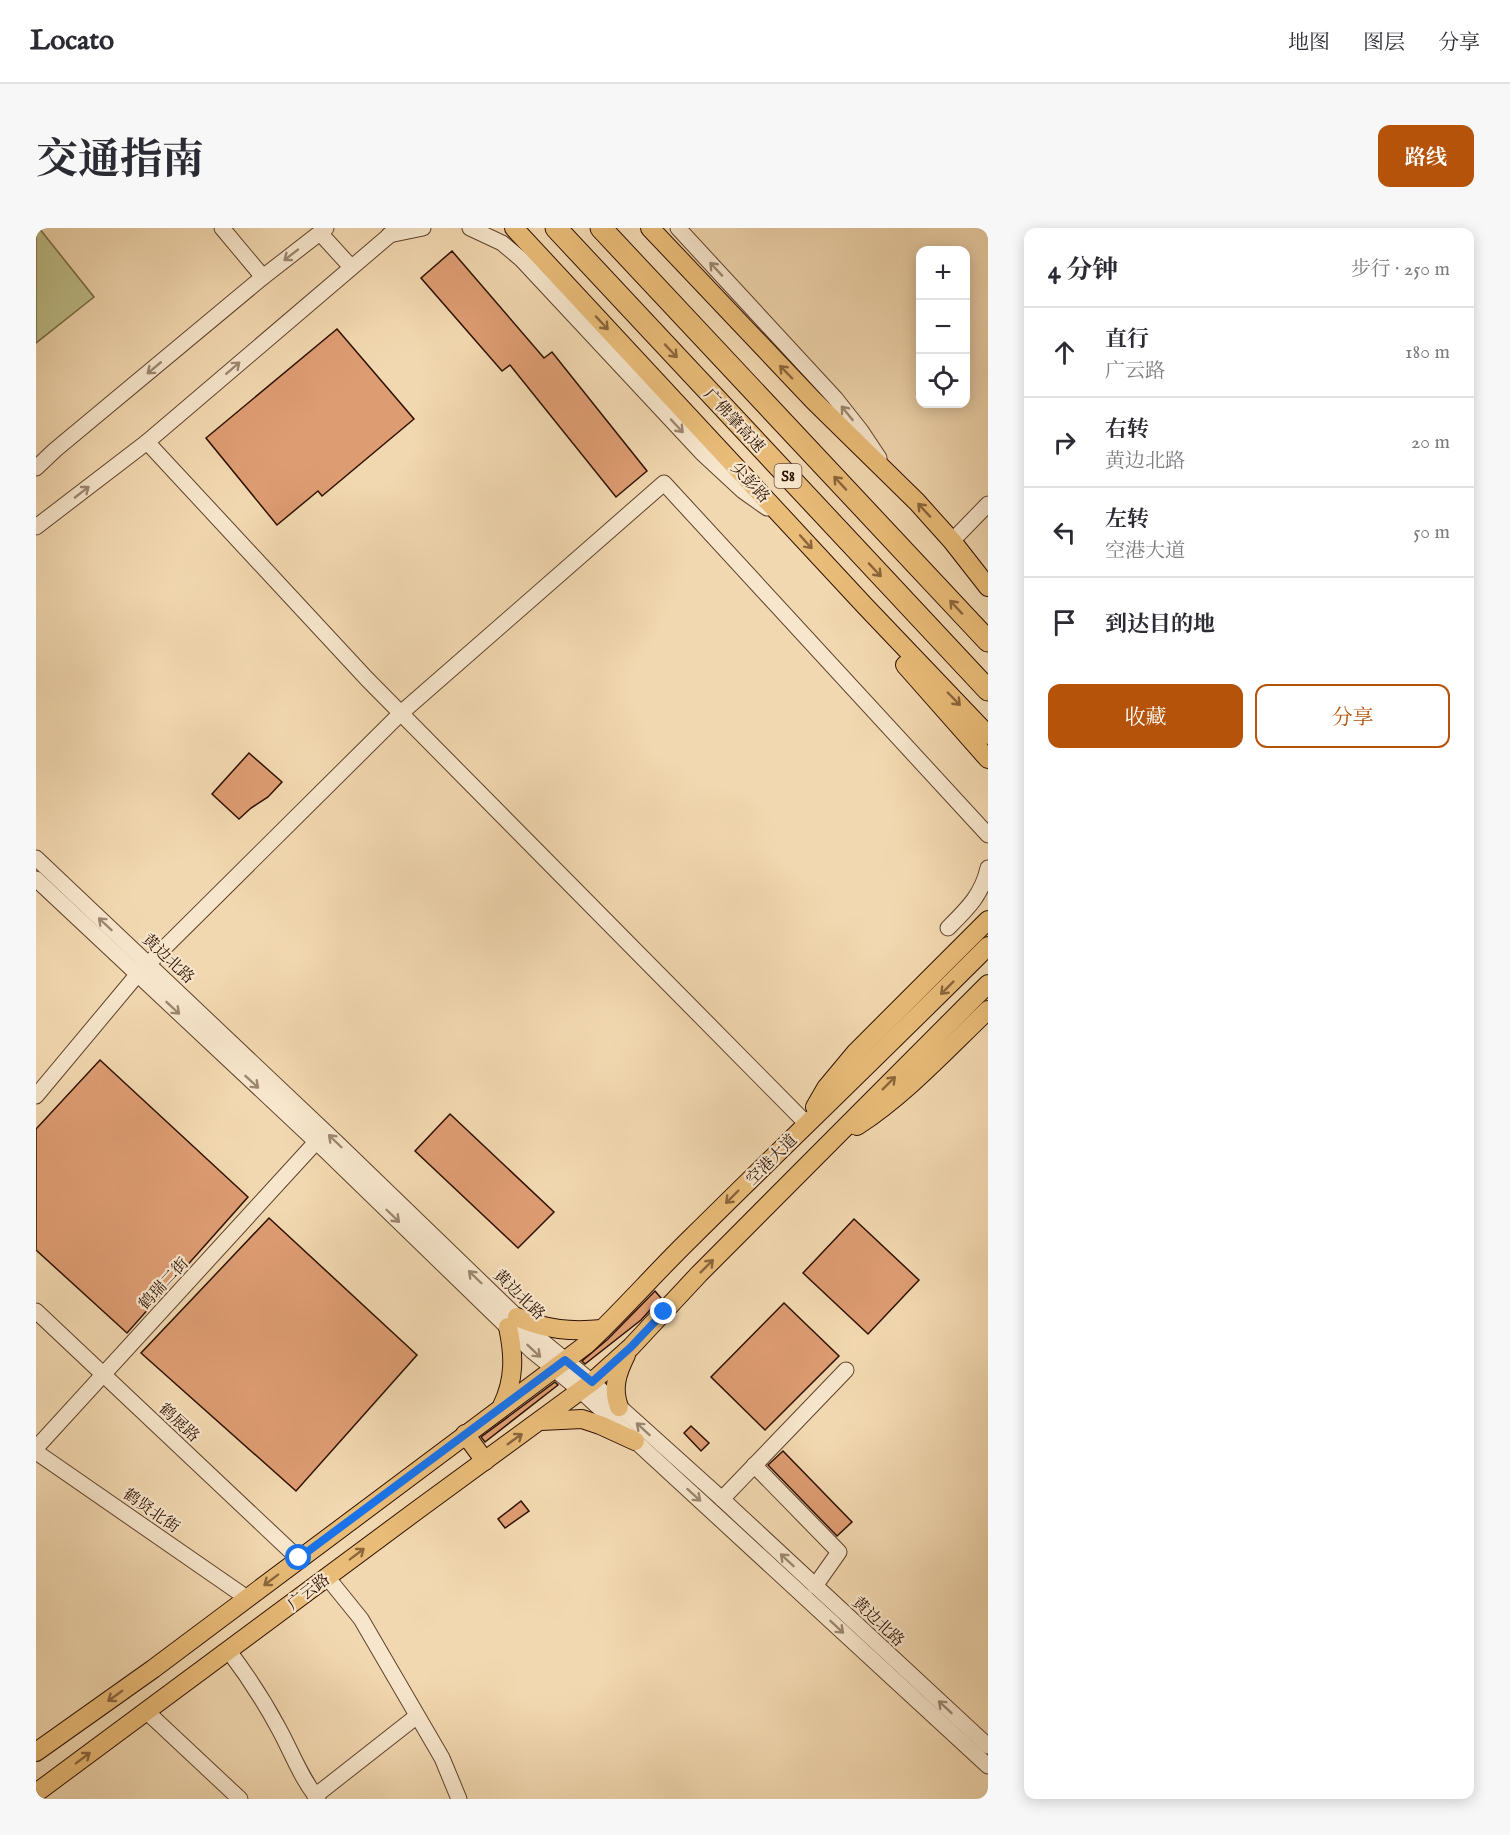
<!DOCTYPE html>
<html lang="zh">
<head>
<meta charset="utf-8">
<style>
	body { margin:0; font-family:"IM FELL English","Noto Serif SC",serif; background:#f7f7f7; color:#2b2b33 }
	.controls { position:absolute; right:18px; top:18px; display:grid; overflow:hidden; border-radius:12px; box-shadow:0 3px 15px #0003 }
	.controls button { width:54px; height:54px; display:grid; place-items:center; padding:0; border:0; border-bottom:2px solid #e1e1e2; background:#fff; color:#2b2b33; font:30px sans-serif }
	.stop { position:absolute; width:18px; height:18px; margin:-14px; border:4px solid #1a73e8; border-radius:50%; background:#fff }
	.stop.end { background:#1a73e8; border-color:#fff; box-shadow:0 2px 6px #0008 }
	.list { margin:0; padding:0; list-style:none }
	h2 { display:flex; justify-content:space-between; align-items:center; height:78px; margin:0; padding:0 24px; font-size:26px }
	h2 small { font-size:20px; font-weight:400; color:#7c7c81 }
	.list li { display:grid; grid-template-columns:39px 1fr auto; gap:18px; align-items:center; box-sizing:border-box; height:90px; padding:0 24px; border-top:2px solid #e1e1e2 }
	.list b { display:block; font-size:22px; white-space:nowrap }
	.list p { margin:0; font-size:20px; white-space:nowrap; color:#7c7c81 }
	.list em { font-size:20px; font-style:normal; color:#7c7c81 }
	.actions { display:flex; gap:12px; padding:18px 24px }
	.actions a { flex:1; padding:14px 0; border:2px solid #b45309; border-radius:12px; text-align:center; font-size:21px; color:#b45309 }
	.actions .main { background:#b45309; color:#fff }
	.icon { flex:none; width:33px; height:33px; fill:none; stroke:currentColor; stroke-width:2; stroke-linecap:round; stroke-linejoin:round }
	.map { position:relative; flex:none; width:952px; height:1571px; overflow:hidden; border-radius:12px }
	header { display:flex; align-items:center; gap:36px; box-sizing:border-box; height:84px; padding:0 30px; background:#fff; border-bottom:2px solid #e1e1e2 }
	header strong { font-size:28px }
	nav { display:flex; gap:33px; margin-inline-start:auto; font-size:21px }
	.intro { display:flex; align-items:center; justify-content:space-between; box-sizing:border-box; height:144px; padding:0 36px }
	h1 { margin:0; font-size:42px }
	.button { padding:15px 27px; border-radius:12px; background:#b45309; color:#fff; font-size:21px; font-weight:700 }
	main { display:flex; gap:36px; padding:0 36px }
	aside { flex:1; background:#fff; border-radius:12px; box-shadow:0 3px 15px #0003 }
	.map>svg:first-child { display:block }
</style>
</head>
<body>
<header>
<strong>Locato</strong>
<nav><a>地图</a><a>图层</a><a>分享</a></nav>
</header>
<div class="intro"><h1>交通指南</h1><a class="button">路线</a></div>
<main>
<div class="map">
<svg width="952" height="1571" viewBox="0 0 952 1571">
	<rect width="100%" height="100%" fill="#f2d8b0"/>
	<filter id="stains"><feTurbulence type="fractalNoise" baseFrequency=".00333" numOctaves="4"/><feColorMatrix values="0 0 0 0 .2 0 0 0 0 .09 0 0 0 0 .02 0 0 0 .5 -.17"/></filter>
	<radialGradient id="worn" r=".72"><stop offset=".6" stop-color="#630" stop-opacity="0"/><stop offset="1" stop-color="#630" stop-opacity=".3"/></radialGradient>
	<polygon fill="#bdbe89" stroke="#766744" stroke-width="1.5" points="0,0 3,0 58,69 0,115"/>
	<g fill="#de9c72" stroke="#2e1000" stroke-width="1.5">
		<polygon points="416,23 508,130 516,124 611,243 580,269 474,137 466,143 385,50"/>
		<polygon points="301,101 378,191 286,268 282,263 241,297 170,210"/>
		<polygon points="213,525 246,554 232,569 215,580 203,591 176,566"/>
		<polygon points="64,832 212,969 91,1105 0,1022 0,901"/>
		<polygon points="414,886 518,984 482,1020 379,923"/>
		<polygon points="233,990 381,1127 260,1263 105,1125"/>
		<polygon points="818,991 883,1052 832,1106 767,1045"/>
		<polygon points="619,1063 625,1070 605,1092 549,1136 546,1133 572,1111"/>
		<polygon points="748,1075 803,1128 729,1202 675,1149"/>
		<polygon points="519,1154 522,1157 449,1214 445,1209"/>
		<polygon points="655,1198 673,1215 665,1223 648,1205"/>
		<polygon points="747,1223 816,1294 801,1308 732,1237"/>
		<polygon points="485,1273 493,1283 469,1300 462,1291"/>
	</g>
	<g fill="none" stroke-linecap="round" stroke-linejoin="round">
		<g stroke="#5f422c" stroke-width="17">
			<g id="minor">
				<polyline points="186,0 227,49"/>
				<polyline points="434,0 466,15 485,31 666,225 707,263 731,280"/>
				<polyline points="642,0 799,170 825,203 843,230"/>
				<polyline points="284,5 315,39"/>
				<polyline points="353,7 387,0"/>
				<polyline points="111,214 331,451 771,896"/>
				<polyline points="0,240 19,222 227,49 290,0"/>
				<polyline points="0,299 111,214 362,0"/>
				<polyline points="916,313 952,276"/>
				<polyline points="0,630 300,914 505,1112 556,1154 686,1271 952,1518"/>
				<polyline points="0,651 289,922 496,1123 545,1163 952,1538"/>
				<path d="M912 700C931 681 946 667 952 640"/>
				<polyline points="0,868 101,747 365,485 628,255 952,607"/>
				<polyline points="0,1083 263,1331"/>
				<polyline points="0,1220 280,914"/>
				<polyline points="0,1224 211,1370"/>
				<polyline points="718,1237 803,1324 779,1358"/>
				<polyline points="686,1271 810,1142"/>
				<polyline points="291,1349 325,1391 406,1530 423,1571"/>
				<path d="M192 1422C211 1447 228 1473 243 1501 256 1525 265 1550 282 1571"/>
				<polyline points="110,1483 204,1571"/>
				<polyline points="279,1568 381,1488"/>
			</g>
		</g>
		<g stroke="#2e1000" stroke-width="20">
			<g id="major">
				<polyline points="478,0 829,378 952,507"/>
				<polyline points="614,0 778,173 881,274 916,313 952,359"/>
				<polyline points="869,437 952,531"/>
				<polyline points="779,879 790,860 820,824 952,692"/>
				<path d="M821 898C870 866 910 822 952 782"/>
				<path d="M481 1089C510 1102 536 1104 566 1101"/>
				<path d="M466 1178C479 1151 478 1127 472 1099"/>
				<path d="M583 1179C576 1160 581 1145 590 1127"/>
				<polyline points="505,1193 546,1191 564,1197 599,1213"/>
				<polyline points="429,1206 449,1233"/>
				<path d="M0 1524 117 1441 551 1116C587 1082 620 1044 656 1009 754 912 854 816 952 718"/>
				<polyline points="0,1565 380,1283 556,1154 595,1119 663,1046 952,756"/>
			</g>
		</g>
		<g stroke="#2e1000" stroke-width="23">
			<g id="highway">
				<polyline points="520,0 952,462"/>
				<polyline points="565,0 952,413"/>
			</g>
		</g>
		<use href="#minor" stroke="#f7e6cc" stroke-width="15"/>
		<use href="#major" stroke="#e9bc78" stroke-width="18"/>
		<use href="#highway" stroke="#e9bc78" stroke-width="21"/>
	</g>
	<defs><path id="oneway-shaft" d="M-6 0H5M1.5-3L5.5 0L1.5 3" fill="none" stroke-width="1.6" stroke-linecap="round" stroke-linejoin="round" transform="scale(1.5)"/></defs>
	<g stroke="#9d8670">
		<use href="#oneway-shaft" transform="translate(255 27) rotate(142)"/>
		<use href="#oneway-shaft" transform="translate(680 41) rotate(-133)"/>
		<use href="#oneway-shaft" transform="translate(118 140) rotate(140)"/>
		<use href="#oneway-shaft" transform="translate(197 140) rotate(-41)"/>
		<use href="#oneway-shaft" transform="translate(811 185) rotate(-129)"/>
		<use href="#oneway-shaft" transform="translate(641 198) rotate(47)"/>
		<use href="#oneway-shaft" transform="translate(46 264) rotate(-38)"/>
		<use href="#oneway-shaft" transform="translate(69 696) rotate(-137)"/>
		<use href="#oneway-shaft" transform="translate(137 780) rotate(43)"/>
		<use href="#oneway-shaft" transform="translate(216 854) rotate(43)"/>
		<use href="#oneway-shaft" transform="translate(299 913) rotate(-136)"/>
		<use href="#oneway-shaft" transform="translate(357 988) rotate(44)"/>
		<use href="#oneway-shaft" transform="translate(439 1049) rotate(-136)"/>
		<use href="#oneway-shaft" transform="translate(498 1123) rotate(43)"/>
		<use href="#oneway-shaft" transform="translate(607 1201) rotate(-138)"/>
		<use href="#oneway-shaft" transform="translate(658 1267) rotate(42)"/>
		<use href="#oneway-shaft" transform="translate(751 1332) rotate(-137)"/>
		<use href="#oneway-shaft" transform="translate(801 1399) rotate(43)"/>
		<use href="#oneway-shaft" transform="translate(909 1479) rotate(-137)"/>
	</g>
	<g stroke="#8c663c">
		<use href="#oneway-shaft" transform="translate(566 95) rotate(47)"/>
		<use href="#oneway-shaft" transform="translate(635 123) rotate(47)"/>
		<use href="#oneway-shaft" transform="translate(750 144) rotate(-134)"/>
		<use href="#oneway-shaft" transform="translate(804 255) rotate(-133)"/>
		<use href="#oneway-shaft" transform="translate(888 282) rotate(-133)"/>
		<use href="#oneway-shaft" transform="translate(770 314) rotate(48)"/>
		<use href="#oneway-shaft" transform="translate(839 342) rotate(47)"/>
		<use href="#oneway-shaft" transform="translate(920 379) rotate(-133)"/>
		<use href="#oneway-shaft" transform="translate(918 471) rotate(46)"/>
		<use href="#oneway-shaft" transform="translate(911 760) rotate(135)"/>
		<use href="#oneway-shaft" transform="translate(853 855) rotate(-45)"/>
		<use href="#oneway-shaft" transform="translate(696 969) rotate(135)"/>
		<use href="#oneway-shaft" transform="translate(671 1038) rotate(-45)"/>
		<use href="#oneway-shaft" transform="translate(479 1211) rotate(-36)"/>
		<use href="#oneway-shaft" transform="translate(321 1326) rotate(-37)"/>
		<use href="#oneway-shaft" transform="translate(235 1352) rotate(143)"/>
		<use href="#oneway-shaft" transform="translate(79 1468) rotate(144)"/>
		<use href="#oneway-shaft" transform="translate(47 1530) rotate(-37)"/>
	</g>
	<g fill="none" stroke-linecap="round" stroke-linejoin="round">
		<polyline stroke="#1a73e8" stroke-width="8" points="263,1330 529,1132 556,1154 595,1119 628,1084"/>
	</g>
	<g text-anchor="middle" stroke-width="4.5" stroke-linejoin="round" paint-order="stroke">
		<rect fill="#f7e6cc" stroke="#6a503d" stroke-width="1.5" x="738.5" y="236" width="27" height="24" rx="4.5"/>
		<g font-size="15" font-weight="bold" fill="#2e1000">
			<text x="752" y="253">S8</text>
		</g>
		<g font-size="16" fill="#2e1000" stroke="#f7e6cc">
			<text transform="translate(699 192) rotate(47)" y="6">广佛肇高速</text>
			<text transform="translate(715 254) rotate(47)" y="6">尖彭路</text>
			<text transform="translate(133 730) rotate(43)" y="6">黄边北路</text>
			<text transform="translate(735 931) rotate(-45)" y="6">空港大道</text>
			<text transform="translate(127 1055) rotate(-47)" y="6">鹤瑞二街</text>
			<text transform="translate(484 1066) rotate(44)" y="6">黄边北路</text>
			<text transform="translate(144 1194) rotate(43)" y="6">鹤展路</text>
			<text transform="translate(116 1282) rotate(35)" y="6">鹤贤北街</text>
			<text transform="translate(272 1363) rotate(-37)" y="6">广云路</text>
			<text transform="translate(843 1393) rotate(43)" y="6">黄边北路</text>
		</g>
	</g>
	<rect width="100%" height="100%" filter="url(#stains)"/>
	<rect width="100%" height="100%" fill="url(#worn)"/>
</svg>
<div class="controls">
<button>+</button>
<button>−</button>
<button><svg class="icon" aria-label="locate" viewBox="0 0 24 24"><circle cx="12" cy="12" r="6"/><path d="M12 2v4M12 18v4M2 12h4M18 12h4"/></svg></button>
</div>
<div class="stop" style="left:263px;top:1330px"></div>
<div class="stop end" style="left:628px;top:1084px"></div>
</div>
<aside>
<h2>4 分钟<small>步行 · 250 m</small></h2>
<ul class="list">
<li><svg class="icon" aria-label="ahead" viewBox="0 0 24 24"><path d="M12 20V5M6 11l6-6 6 6"/></svg><div><b>直行</b><p>广云路</p></div><em>180 m</em></li>
<li><svg class="icon" aria-label="right" viewBox="0 0 24 24"><path d="M7 20v-9h11M14 6l5 5-5 5"/></svg><div><b>右转</b><p>黄边北路</p></div><em>20 m</em></li>
<li><svg class="icon" aria-label="left" viewBox="0 0 24 24"><path d="M17 20v-9H6M10 6l-5 5 5 5"/></svg><div><b>左转</b><p>空港大道</p></div><em>50 m</em></li>
<li><svg class="icon" aria-label="arrive" viewBox="0 0 24 24"><path d="M6 21V4h12l-3 4 3 4H6"/></svg><div><b>到达目的地</b></div></li>
</ul>
<div class="actions"><a class="main">收藏</a><a>分享</a></div>
</aside>
</main>
</body>
</html>
